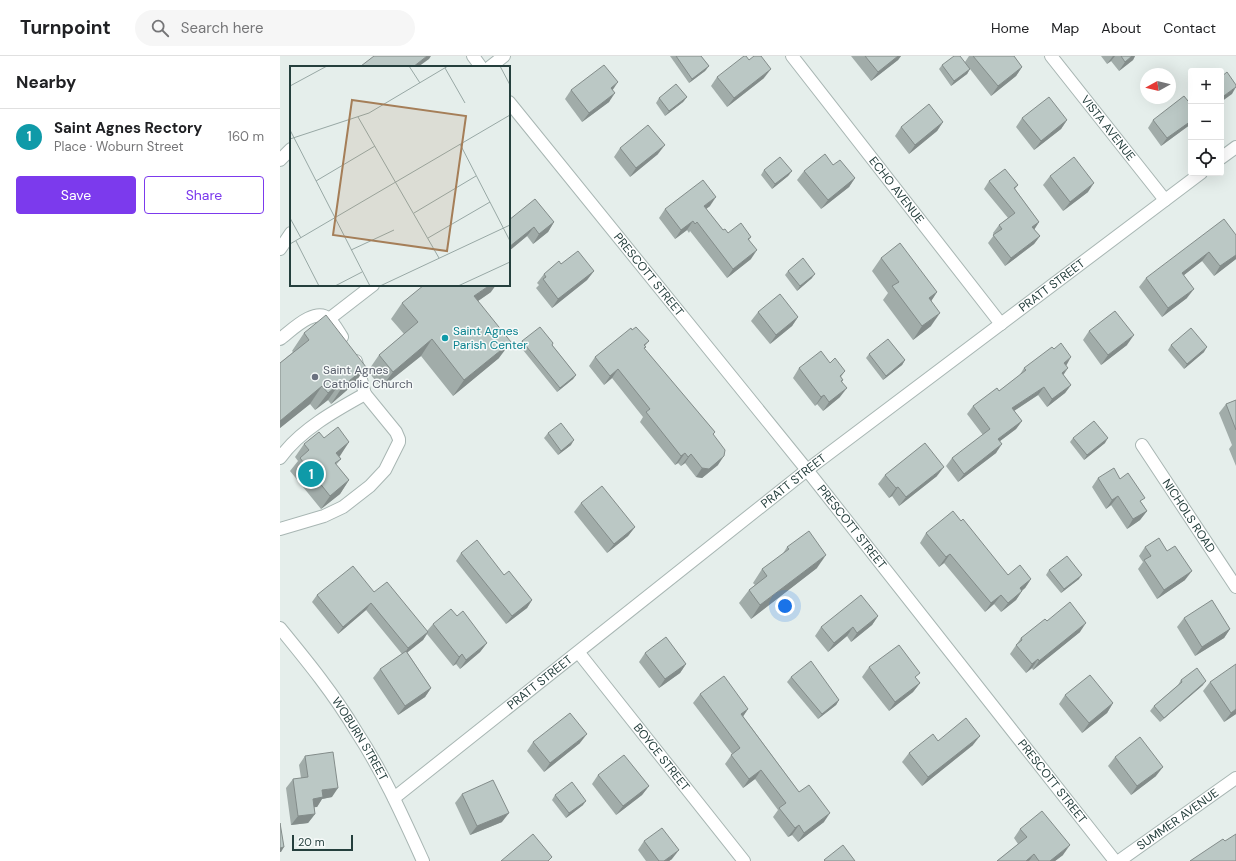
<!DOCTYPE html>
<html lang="en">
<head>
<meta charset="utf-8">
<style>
	body { margin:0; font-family:"DM Sans",sans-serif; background:#f6f6f6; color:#202124 }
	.controls { position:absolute; right:12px; top:12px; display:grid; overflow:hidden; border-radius:4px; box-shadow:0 4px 16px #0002 }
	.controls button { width:36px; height:36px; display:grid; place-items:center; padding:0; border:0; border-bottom:1px solid #e0e0e0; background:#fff; color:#202124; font:20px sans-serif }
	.compass { position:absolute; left:860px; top:12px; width:36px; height:36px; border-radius:50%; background:#fff; box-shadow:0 4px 16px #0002; rotate:262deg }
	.scale { position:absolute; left:12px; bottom:10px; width:61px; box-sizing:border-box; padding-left:4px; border:2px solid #253f3d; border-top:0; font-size:11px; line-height:14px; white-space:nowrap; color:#253f3d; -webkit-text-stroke:3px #f6faf9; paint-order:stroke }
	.you { position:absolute; left:505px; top:550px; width:14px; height:14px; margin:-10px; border:3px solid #fff; border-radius:50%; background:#1a73e8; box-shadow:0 0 0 6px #1a73e833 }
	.badge { display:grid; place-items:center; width:26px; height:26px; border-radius:50%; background:#7c3aed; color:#fff; font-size:13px; font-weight:700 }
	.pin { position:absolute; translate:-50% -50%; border:2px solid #fff; box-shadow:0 1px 4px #0006 }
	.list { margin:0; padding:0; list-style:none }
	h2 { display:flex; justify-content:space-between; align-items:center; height:52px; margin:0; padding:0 16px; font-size:17px }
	h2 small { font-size:13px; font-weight:400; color:#757577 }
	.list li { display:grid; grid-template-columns:26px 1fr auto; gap:12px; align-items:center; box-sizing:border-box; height:56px; padding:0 16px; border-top:1px solid #e0e0e0 }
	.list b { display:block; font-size:15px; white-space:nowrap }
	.list p { margin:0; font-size:13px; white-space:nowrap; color:#757577 }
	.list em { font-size:13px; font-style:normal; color:#757577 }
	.actions { display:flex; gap:8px; padding:12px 16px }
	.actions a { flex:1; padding:9px 0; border:1px solid #7c3aed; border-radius:4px; text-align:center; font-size:14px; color:#7c3aed }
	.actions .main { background:#7c3aed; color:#fff }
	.icon { flex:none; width:22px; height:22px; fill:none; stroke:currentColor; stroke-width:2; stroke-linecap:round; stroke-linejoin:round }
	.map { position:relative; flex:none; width:956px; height:805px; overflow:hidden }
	header { display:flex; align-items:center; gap:24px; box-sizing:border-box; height:56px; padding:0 20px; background:#fff; border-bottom:1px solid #e0e0e0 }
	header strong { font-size:19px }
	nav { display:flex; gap:22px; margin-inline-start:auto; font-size:14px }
	.search { width:280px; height:36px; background:#f6f6f6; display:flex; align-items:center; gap:10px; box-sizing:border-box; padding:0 14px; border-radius:22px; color:#757577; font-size:15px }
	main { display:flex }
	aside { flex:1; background:#fff }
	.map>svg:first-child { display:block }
</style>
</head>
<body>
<header>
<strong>Turnpoint</strong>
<div class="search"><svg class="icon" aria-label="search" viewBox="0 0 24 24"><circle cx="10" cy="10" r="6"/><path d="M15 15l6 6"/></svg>Search here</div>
<nav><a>Home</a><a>Map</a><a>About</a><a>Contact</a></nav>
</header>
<main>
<aside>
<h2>Nearby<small></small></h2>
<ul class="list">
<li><span class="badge" style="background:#0f9aa8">1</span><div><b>Saint Agnes Rectory</b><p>Place · Woburn Street</p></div><em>160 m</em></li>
</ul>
<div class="actions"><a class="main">Save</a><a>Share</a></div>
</aside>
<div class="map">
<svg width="956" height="805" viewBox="0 0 956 805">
	<rect width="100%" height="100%" fill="#e5eeeb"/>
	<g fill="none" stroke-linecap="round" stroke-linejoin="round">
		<g stroke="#a8b6b3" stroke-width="14">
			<g id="minor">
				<polyline points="193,0 201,11"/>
				<path id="s1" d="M512 0 721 268"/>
				<path id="s2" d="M771 0 885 144"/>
				<polyline points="210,11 224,0"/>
				<path id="s3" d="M229 46 527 414 835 805"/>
				<polyline points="941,102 956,91"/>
				<polyline points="0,104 11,93"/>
				<polyline points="0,193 11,177"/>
				<polyline points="49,263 93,229"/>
				<path d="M0 283C11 275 35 250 49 263 54 267 58 275 62 281"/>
				<path id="s4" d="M862 389 956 531"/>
				<path d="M0 402C20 374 56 354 85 338"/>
				<polyline points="0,473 44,460 63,451 90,430 105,414 119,386 119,383 116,376 85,338 76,305"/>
				<path id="s5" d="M0 572C27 605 54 638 76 675 103 716 123 761 143 805"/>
				<path id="s6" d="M299 597 464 805"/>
				<path id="s7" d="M114 742 527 414 921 117"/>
				<path id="s8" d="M839 805 956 722"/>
			</g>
		</g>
		<use href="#minor" stroke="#fff" stroke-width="12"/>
	</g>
	<g fill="#a1aca9">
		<polygon points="390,0 421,0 429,10 425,15 409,27"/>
		<polygon points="571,0 621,0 618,4 591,25"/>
		<polygon points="689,0 734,0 742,11 736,20 711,40 690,13 687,18 671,30 659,13 662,9 685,6"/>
		<polygon points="821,0 855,0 853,4 839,15 831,5 827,8"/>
		<polygon points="469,4 484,22 447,51 431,30 437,21"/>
		<polygon points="291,34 333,34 329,46 302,66 285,43"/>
		<polygon points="407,41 403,46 385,60 376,47 379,42"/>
		<polygon points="911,42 911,68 881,90 868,72 873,64"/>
		<polygon points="742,62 787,64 781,73 754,94 736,71"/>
		<polygon points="663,66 657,75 629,98 615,80 621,71"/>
		<polygon points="340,92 378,98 350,121 334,101"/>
		<polygon points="553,109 575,122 569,131 541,153 517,124 524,115"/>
		<polygon points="484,114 512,115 508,120 492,133 481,119"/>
		<polygon points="770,120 808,136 783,155 763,129"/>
		<polygon points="709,125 738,129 735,133 759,166 754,173 760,180 754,188 725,210 708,187 714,179 713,177 719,169 728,162 704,133"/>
		<polygon points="430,150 426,153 443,174 448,177 471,181 469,184 471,203 447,222 410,175 409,177 407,174 395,183 379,162 385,153"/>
		<polygon points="229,164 274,166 268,176 253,188 247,180 229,195"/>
		<polygon points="956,179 956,203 934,220 922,205 904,219 907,242 882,261 859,231 866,222"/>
		<polygon points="601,202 657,236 651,245 651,270 633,284 603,244 608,237 592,215"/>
		<polygon points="281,208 314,215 307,224 272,252 256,232 259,229 257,227 264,218"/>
		<polygon points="508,215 532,222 517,235 505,219"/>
		<polygon points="211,236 198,245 219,302 173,340 141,300 101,332 88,315 99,299 124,278 111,263 122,247"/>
		<polygon points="478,256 518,261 512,270 490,288 471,265"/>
		<polygon points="352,274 369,285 365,290 366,291 364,293 435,376 433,379 438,409 422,422 416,421 405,407 401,410 398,407 395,409 360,366 363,361 332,322 324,329 309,310 315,301"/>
		<polygon points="809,275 847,289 821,309 803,284"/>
		<polygon points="24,277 86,311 74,328 51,348 48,344 35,354 30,348 0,372 0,307 13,296 12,295"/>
		<polygon points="242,285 273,287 272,289 296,319 293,323 277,336 239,289"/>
		<polygon points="891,289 924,296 904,313 888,294"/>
		<polygon points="589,298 625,304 622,309 603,324 586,302"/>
		<polygon points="550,307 565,315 561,321 563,324 562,326 560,341 543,355 537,348 535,350 513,322 519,312"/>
		<polygon points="786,309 783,319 791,329 785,337 767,351 758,339 734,355 742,365 736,373 720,385 716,397 678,426 666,410 672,402 703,379 687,358 693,350 719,335 739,320 744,312"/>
		<polygon points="956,344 956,410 949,393 952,389 939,357 946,348"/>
		<polygon points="268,377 291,389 278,399 264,382"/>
		<polygon points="44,382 69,386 59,400 61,403 56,409 69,424 60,438 41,453 10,415 18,405 15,401 24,388"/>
		<polygon points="793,382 825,387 804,404 790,386"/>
		<polygon points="605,419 657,420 619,450 612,440 609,442 598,428"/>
		<polygon points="818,422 840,423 862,447 867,455 860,464 847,473 831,449 826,453 812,431"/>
		<polygon points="301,447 355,471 348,480 327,497 294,456"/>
		<polygon points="646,477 728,519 751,523 745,532 742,535 736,544 721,556 714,548 705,556 664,507 659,511 640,487"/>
		<polygon points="507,491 537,512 471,563 459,547 469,534 475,529 473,527 482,513 502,499"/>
		<polygon points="865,491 905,524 877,543 858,513 863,506 859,500"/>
		<polygon points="181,497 224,519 252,544 247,552 226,568 176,505"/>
		<polygon points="769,514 799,523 781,537 766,519"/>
		<polygon points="94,536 147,575 153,568 177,560 207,587 200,596 180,613 176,608 173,610 147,578 143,584 127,596 151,632 145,641 118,659 93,622 100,613 122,598 86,554 58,578 32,546 37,539"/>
		<polygon points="598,560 592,569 571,586 567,580 548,596 535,580 541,571"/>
		<polygon points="904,562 950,573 944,582 915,600 897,571"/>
		<polygon points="767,565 800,576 753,614 752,612 746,617 730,598 741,582"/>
		<polygon points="365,597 406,608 400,617 379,632 359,606"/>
		<polygon points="589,611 636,622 640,627 633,636 609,655 582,621"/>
		<polygon points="511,621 559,644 556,649 538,663 507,626"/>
		<polygon points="901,624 923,629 880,666 870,655 874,650 898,629"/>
		<polygon points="930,626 956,658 944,666 923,635"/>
		<polygon points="420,638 468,653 463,660 519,736 544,766 518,786 512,779 508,781 493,761 498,754 475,723 463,732 445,708 452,698 413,647"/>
		<polygon points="785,639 833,647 827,657 802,677 779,648"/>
		<polygon points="658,685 693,689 642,730 622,706 629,697"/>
		<polygon points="253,686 300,687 264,716 247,695"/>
		<polygon points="25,700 52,741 42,743 37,751 34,751 35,758 28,767 11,769 6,732 13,723 21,722 19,709"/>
		<polygon points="835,701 876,720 851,739 828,710"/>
		<polygon points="318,719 369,730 362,739 336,759 312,728"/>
		<polygon points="182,738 222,766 190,779 175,747"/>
		<polygon points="275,739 303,749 286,762 272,744"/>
		<polygon points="740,773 783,799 775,805 717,805 738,788 734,782"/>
		<polygon points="364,785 392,803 389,805 366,805 358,794"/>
	</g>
	<g fill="#838c8a">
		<polygon points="147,0 151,0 149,3 138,11 133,11"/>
		<polygon points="618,0 621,0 618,4 591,25 598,16"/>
		<polygon points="833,0 835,0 831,5 827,8"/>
		<polygon points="852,0 855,0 853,4 839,15 845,6"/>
		<polygon points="429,10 425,15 409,27 412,23"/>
		<polygon points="742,11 736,20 711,40 718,30"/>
		<polygon points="491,13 484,22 447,51 454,42"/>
		<polygon points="690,13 687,18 671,30 674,25"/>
		<polygon points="338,26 332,35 331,32"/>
		<polygon points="956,31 952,38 941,46 941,42"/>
		<polygon points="335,37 329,46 302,66 309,57"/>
		<polygon points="407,41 403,46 385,60 389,55"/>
		<polygon points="787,64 781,73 754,94 761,85"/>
		<polygon points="911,65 911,68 881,90 887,82"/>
		<polygon points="663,66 657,75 629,98 635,89"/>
		<polygon points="385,89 378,98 350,121 356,112"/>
		<polygon points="512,115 508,120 492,133 495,128"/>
		<polygon points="575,122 569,131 541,153 548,144"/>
		<polygon points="814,127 808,136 783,155 790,146"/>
		<polygon points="436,141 430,150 418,159 424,150"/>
		<polygon points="413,165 407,174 395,183 401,174"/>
		<polygon points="274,166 268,176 253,188 259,178"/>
		<polygon points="759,166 754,174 752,171"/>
		<polygon points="254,171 247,180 229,195 229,191"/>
		<polygon points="760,180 754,188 725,210 731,202"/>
		<polygon points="477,194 471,203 447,222 453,213"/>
		<polygon points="929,196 922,205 895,226 902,217"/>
		<polygon points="956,199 956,203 934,220 940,210"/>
		<polygon points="314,215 307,224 272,252 278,243"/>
		<polygon points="535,218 532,222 517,235 520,230"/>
		<polygon points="210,229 216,229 211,236 182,256 194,240"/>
		<polygon points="914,233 907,242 882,261 888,252"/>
		<polygon points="657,236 648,250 649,242"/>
		<polygon points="660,257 651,270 633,284 642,270"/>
		<polygon points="518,261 512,270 490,288 496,279"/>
		<polygon points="854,279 847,289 821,309 828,299"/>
		<polygon points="152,283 141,300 101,332 113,316"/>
		<polygon points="231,286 219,302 173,340 184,324"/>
		<polygon points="927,291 924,296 904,313 907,308"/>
		<polygon points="791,301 786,310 784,307"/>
		<polygon points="625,304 622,309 603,324 606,320"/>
		<polygon points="86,311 74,328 51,348 63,330"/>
		<polygon points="788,312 782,321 782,317"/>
		<polygon points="338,313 332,322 324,329 330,320"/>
		<polygon points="296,319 293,323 277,336 280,332"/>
		<polygon points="60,327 48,344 35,354 48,337"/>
		<polygon points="791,329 785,337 767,351 772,343"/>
		<polygon points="42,330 30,348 0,372 0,365"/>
		<polygon points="764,331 758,339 726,360 732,352"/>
		<polygon points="567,332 560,341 543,355 549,346"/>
		<polygon points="544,339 537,348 535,350 541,341"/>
		<polygon points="742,365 736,373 712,391 718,383"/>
		<polygon points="828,382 825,387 804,404 807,399"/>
		<polygon points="294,384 291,389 278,399 281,395"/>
		<polygon points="69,386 60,400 47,410 56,397"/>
		<polygon points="722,388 716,397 678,426 684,418"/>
		<polygon points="405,397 398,407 395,409 401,400"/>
		<polygon points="411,398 405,407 401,410 408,401"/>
		<polygon points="444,400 438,409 422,422 416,421 422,412"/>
		<polygon points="664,411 657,420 619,450 626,441"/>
		<polygon points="69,424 60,438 41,453 50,440"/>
		<polygon points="618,431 612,440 609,442 616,432"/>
		<polygon points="838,440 831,449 826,453 832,444"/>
		<polygon points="867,455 860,464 847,473 853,463"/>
		<polygon points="355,471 348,480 327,497 334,488"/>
		<polygon points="670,498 664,507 659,511 666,501"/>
		<polygon points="546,499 537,512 471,563 480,549"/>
		<polygon points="912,515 905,524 877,543 884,534"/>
		<polygon points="802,519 799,523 781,537 784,533"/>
		<polygon points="751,523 745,532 733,541 740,532"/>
		<polygon points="742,535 736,544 721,556 728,547"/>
		<polygon points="721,539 714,548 705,556 711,547"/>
		<polygon points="252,544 247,552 226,568 232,560"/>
		<polygon points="91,547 86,554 58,578 63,571"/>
		<polygon points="598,560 592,569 571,586 577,577"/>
		<polygon points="806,567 800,576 753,614 759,605"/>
		<polygon points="573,571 567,580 548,596 554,587"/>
		<polygon points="950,573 944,582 915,600 922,591"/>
		<polygon points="148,576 143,584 123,600 128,592"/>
		<polygon points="207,587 200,596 180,613 186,604"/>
		<polygon points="182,598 176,608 173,610 179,601"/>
		<polygon points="758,603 752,612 746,617 752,608"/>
		<polygon points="406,608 400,617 379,632 385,623"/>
		<polygon points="926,625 923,629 880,666 884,662"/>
		<polygon points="640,627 633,636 609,655 615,646"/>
		<polygon points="151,632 145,641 118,659 125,650"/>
		<polygon points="559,644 556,649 538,663 542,658"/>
		<polygon points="833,647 827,657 802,677 809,667"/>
		<polygon points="468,653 462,662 461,658"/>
		<polygon points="956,653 956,658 944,666 951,657"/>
		<polygon points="307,678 300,687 264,716 270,707"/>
		<polygon points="700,680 693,689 642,730 648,721"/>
		<polygon points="883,711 876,720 851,739 857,730"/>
		<polygon points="481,714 475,723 463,732 469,723"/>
		<polygon points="369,730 362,739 336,759 343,750"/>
		<polygon points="58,732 52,741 42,743 37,751 26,752 33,743 42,734"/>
		<polygon points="306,745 303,749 286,762 289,757"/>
		<polygon points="229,757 222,766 190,779 197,770"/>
		<polygon points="550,757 544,766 518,786 524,777"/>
		<polygon points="35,758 28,767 11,769 18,760"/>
		<polygon points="519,769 512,779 508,781 515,772"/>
		<polygon points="790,789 783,799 775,805 770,805"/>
		<polygon points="4,791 1,796 0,796 0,792"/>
		<polygon points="399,794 392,803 389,805 384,805"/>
		<polygon points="754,798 749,805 746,805"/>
	</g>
	<g fill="#bbc8c5" stroke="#838c8a">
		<polygon points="94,0 147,0 133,11 82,11 81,10"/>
		<polygon points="396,0 421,0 429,10 412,23"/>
		<polygon points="464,0 466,0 469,4 474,0 481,0 491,13 454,42 437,21"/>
		<polygon points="585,0 618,0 598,16"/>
		<polygon points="674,0 680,0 690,13 674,25 662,9"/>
		<polygon points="693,0 734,0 742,11 718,30"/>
		<polygon points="841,0 852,0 845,6"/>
		<polygon points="324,9 338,26 331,32 335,37 309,57 291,34"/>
		<polygon points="947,16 956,29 956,31 941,42 941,21"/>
		<polygon points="396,28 407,41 389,55 379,42"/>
		<polygon points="904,40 908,45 911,42 911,65 887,82 873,64"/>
		<polygon points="769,41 787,64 761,85 742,62"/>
		<polygon points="649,48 663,66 635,89 621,71"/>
		<polygon points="368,69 385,89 356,112 340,92"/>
		<polygon points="545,98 553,109 560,104 575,122 548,144 524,115"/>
		<polygon points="500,101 512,115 495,128 484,114"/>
		<polygon points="794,101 814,127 790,146 770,120"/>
		<polygon points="725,113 738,129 734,132 759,166 752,171 760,180 731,202 713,179 722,173 719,169 735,157 709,125"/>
		<polygon points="423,124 436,141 424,150 443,174 445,173 448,177 461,167 471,181 468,183 477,194 453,213 417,166 415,168 413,165 401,174 385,153"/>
		<polygon points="255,143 274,166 259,178 254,171 229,191 229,164"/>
		<polygon points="944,163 956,179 956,199 940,210 929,196 902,217 914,233 888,252 866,222"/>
		<polygon points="620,187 657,236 649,242 660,257 642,270 612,230 619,226 601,202"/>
		<polygon points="298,195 314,215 278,243 263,223 266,221 264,218 279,205 281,208"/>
		<polygon points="523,202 535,218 520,230 508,215"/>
		<polygon points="144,229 210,229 194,240 231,286 184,324 152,283 113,316 99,299 138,266 122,247"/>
		<polygon points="500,238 518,261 496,279 478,256"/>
		<polygon points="835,255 854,279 828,299 809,275"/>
		<polygon points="46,259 86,311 63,330 60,327 48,337 42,330 0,365 0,307 29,284 24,277"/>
		<polygon points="260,271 273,287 272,289 296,319 280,332 242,285"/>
		<polygon points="356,271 369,285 364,289 366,291 364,292 435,376 433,378 445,394 444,400 429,413 422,412 411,398 408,401 405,397 401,400 366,356 370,353 338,313 330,320 315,301 351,272 352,274"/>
		<polygon points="911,272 927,291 907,308 891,289"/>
		<polygon points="608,283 625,304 606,320 589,298"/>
		<polygon points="781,287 791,301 784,307 788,312 782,317 791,329 772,343 764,331 732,352 742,365 718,383 722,388 684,418 672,402 710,373 693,350 717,332 719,335 746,314 744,312 772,291 774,293"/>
		<polygon points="541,295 550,307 555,302 565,315 560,320 563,324 561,325 567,332 549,346 544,339 541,341 519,312"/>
		<polygon points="956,344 956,374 946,348"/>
		<polygon points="814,365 828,382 807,399 793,382"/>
		<polygon points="281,367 294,384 281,395 268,377"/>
		<polygon points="58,371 69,386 56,397 61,403 55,407 69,424 50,440 20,402 29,394 24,388 39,376 44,382"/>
		<polygon points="645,387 664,411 626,441 618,431 616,432 605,419"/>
		<polygon points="834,412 840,423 848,417 865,442 860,445 867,455 853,463 838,440 832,444 818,422"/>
		<polygon points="322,430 355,471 334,488 301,447"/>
		<polygon points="673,455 681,465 683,463 728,519 740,509 751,523 740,532 742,535 728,547 721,539 711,547 670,498 666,501 646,477"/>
		<polygon points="529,475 546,499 480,549 469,534 487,520 482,513 509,493 507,491"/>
		<polygon points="879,482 887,495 895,490 912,515 884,534 864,504 871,500 865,491"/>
		<polygon points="197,484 224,519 229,515 252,544 232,560 181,497"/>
		<polygon points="787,500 802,519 784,533 769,514"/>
		<polygon points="73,510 94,536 107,526 148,576 128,592 91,547 63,571 37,539"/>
		<polygon points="581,539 598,560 577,577 573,571 554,587 541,571"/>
		<polygon points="932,544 950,573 922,591 904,562"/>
		<polygon points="790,546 806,567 759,605 758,603 752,608 736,589 742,584 741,582 765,563 767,565"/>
		<polygon points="171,553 177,560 183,555 207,587 186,604 182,598 179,601 153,568"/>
		<polygon points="386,581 406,608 385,623 365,597"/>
		<polygon points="619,589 640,617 635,621 640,627 615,646 589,611"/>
		<polygon points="126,595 151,632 125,650 100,613"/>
		<polygon points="531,605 559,644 542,658 511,621"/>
		<polygon points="956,608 956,653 951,657 930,626"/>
		<polygon points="917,612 926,625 884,662 874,650 902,626 901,624"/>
		<polygon points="810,619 833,647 809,667 785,639"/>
		<polygon points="444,620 468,653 461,658 519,736 529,729 550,757 524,777 519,769 515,772 499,752 506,747 481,714 469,723 451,699 460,692 420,638"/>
		<polygon points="290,657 307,678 270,707 253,686"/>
		<polygon points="686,662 700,680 648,721 629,697 653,678 658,685"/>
		<polygon points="860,681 883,711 857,730 835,701"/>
		<polygon points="53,696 58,732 42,734 43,741 33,743 35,758 18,760 13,723 28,721 25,700"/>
		<polygon points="344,699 369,730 343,750 318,719"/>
		<polygon points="213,724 229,757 197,770 182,738"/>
		<polygon points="292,726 306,745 289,757 275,739"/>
		<polygon points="762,755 790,789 770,805 759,805 754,798 746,805 717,805 747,781 740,773"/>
		<polygon points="0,767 4,791 0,792"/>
		<polygon points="382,772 399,794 384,805 379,805 364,785"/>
		<polygon points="253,778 272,801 268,805 221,805"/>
		<polygon points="956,778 956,805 910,805 943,783 945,785"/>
		<polygon points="563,789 575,805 545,805 544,804"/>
	</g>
	<circle fill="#0f9aa8" stroke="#f6faf9" stroke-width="1.5" cx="165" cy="282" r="4"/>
	<circle fill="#6b7280" stroke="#f6faf9" stroke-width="1.5" cx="35" cy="321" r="4"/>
	<g text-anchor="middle" stroke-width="3" stroke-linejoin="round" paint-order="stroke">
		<g font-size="12" fill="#253f3d" stroke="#f6faf9">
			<text dy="4" stroke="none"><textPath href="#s2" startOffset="92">VISTA AVENUE</textPath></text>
			<text dy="4" stroke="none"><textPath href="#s1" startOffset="170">ECHO AVENUE</textPath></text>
			<text dy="4" stroke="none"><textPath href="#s3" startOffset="222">PRESCOTT STREET</textPath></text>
			<text dy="4" stroke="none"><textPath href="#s7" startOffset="834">PRATT STREET</textPath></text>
			<text dy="4" stroke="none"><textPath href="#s7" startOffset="510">PRATT STREET</textPath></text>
			<text dy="4" stroke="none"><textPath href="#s4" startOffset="85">NICHOLS ROAD</textPath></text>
			<text dy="4" stroke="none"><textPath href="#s3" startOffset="546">PRESCOTT STREET</textPath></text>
			<text dy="4" stroke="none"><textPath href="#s7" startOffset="186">PRATT STREET</textPath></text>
			<text dy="4" stroke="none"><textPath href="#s5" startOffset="137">WOBURN STREET</textPath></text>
			<text dy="4" stroke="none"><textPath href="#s6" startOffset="133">BOYCE STREET</textPath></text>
			<text dy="4" stroke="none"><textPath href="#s3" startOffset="870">PRESCOTT STREET</textPath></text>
			<text dy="4" stroke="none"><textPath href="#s8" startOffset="72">SUMMER AVENUE</textPath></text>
		</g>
		<g font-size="12" fill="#0d838f" stroke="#f6faf9" text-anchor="start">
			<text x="173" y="279">Saint Agnes<tspan x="173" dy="14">Parish Center</tspan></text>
		</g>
		<g font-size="12" fill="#5b616d" stroke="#f6faf9" text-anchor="start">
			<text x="43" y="318">Saint Agnes<tspan x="43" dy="14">Catholic Church</tspan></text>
		</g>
	</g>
	<g transform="translate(10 10)">
		<rect width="220" height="220" fill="#e5eeeb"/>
		<path fill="none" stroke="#98a8a5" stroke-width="1" d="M119 0 130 17M210 0 220 19M155 2 175 37M0 20 37 0M68 51 149 192M0 64 80 220M0 73 79 47 158 0M170 78 220 175M26 115 85 80M124 147 186 110M0 152 11 172M138 172 200 136M6 175 29 220M0 178 220 49M61 184 104 164M45 220 72 206M90 220 220 159M168 220 220 196"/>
		<path fill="#a57e58" fill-opacity="0.15" stroke="#a57e58" stroke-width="2" d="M62 34 176 50 157 185 43 169Z"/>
		<rect width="220" height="220" fill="none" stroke="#253f3d" stroke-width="2"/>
	</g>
</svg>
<div class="controls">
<button>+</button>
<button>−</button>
<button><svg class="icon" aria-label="locate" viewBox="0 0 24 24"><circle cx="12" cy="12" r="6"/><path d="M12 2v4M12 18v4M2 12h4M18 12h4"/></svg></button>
</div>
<svg class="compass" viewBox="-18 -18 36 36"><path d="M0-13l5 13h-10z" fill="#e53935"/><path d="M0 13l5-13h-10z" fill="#757577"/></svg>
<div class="scale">20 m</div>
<div class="you"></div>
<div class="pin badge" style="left:31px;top:418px;background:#0f9aa8">1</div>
</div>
</main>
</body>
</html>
